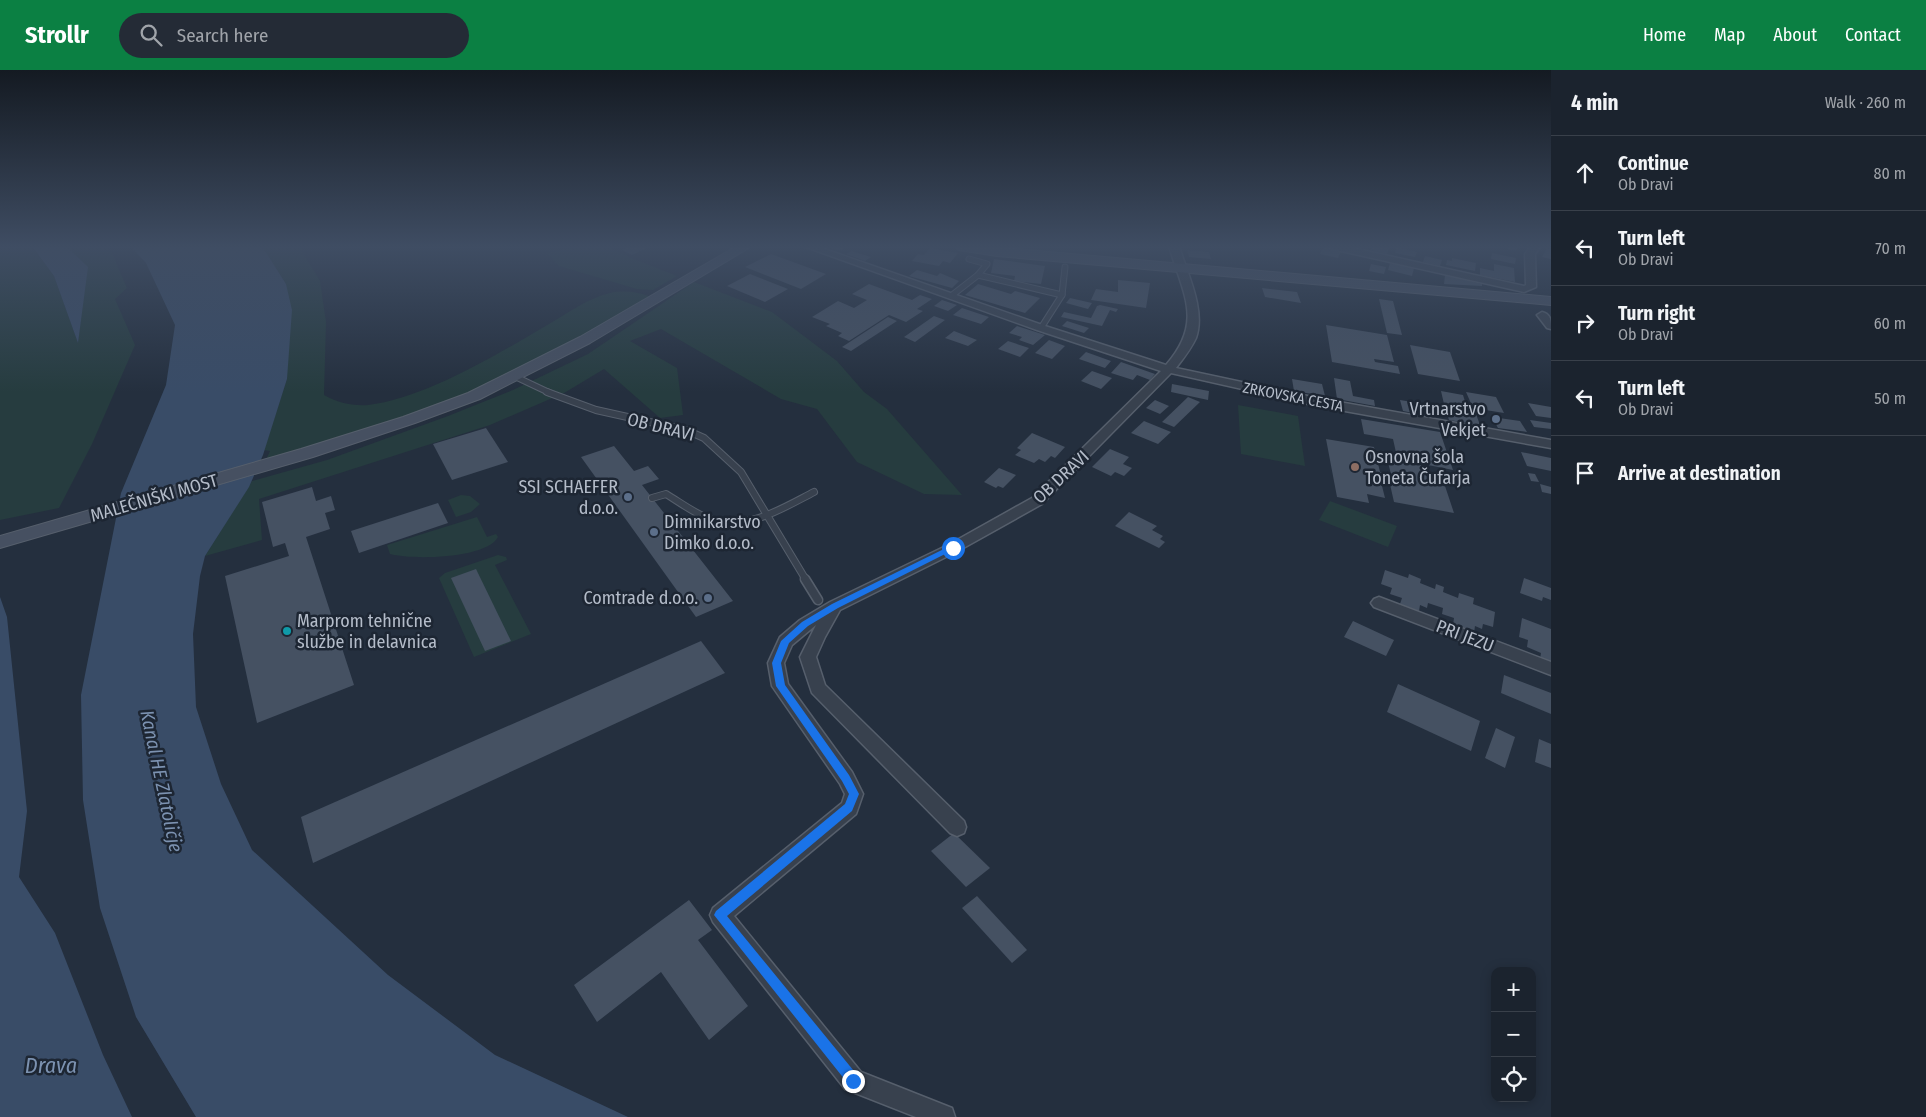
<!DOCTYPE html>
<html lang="en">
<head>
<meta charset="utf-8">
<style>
	body { margin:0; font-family:"Fira Sans Condensed",sans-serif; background:#242b36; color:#f1f3f6 }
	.controls { position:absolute; right:15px; bottom:15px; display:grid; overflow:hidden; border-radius:10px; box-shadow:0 2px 12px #0003 }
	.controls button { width:45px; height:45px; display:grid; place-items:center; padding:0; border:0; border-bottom:1px solid #39404a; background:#1b232e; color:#f1f3f6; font:25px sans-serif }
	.stop { position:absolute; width:15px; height:15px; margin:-11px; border:4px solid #1a73e8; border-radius:50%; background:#fff }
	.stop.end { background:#1a73e8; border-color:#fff; box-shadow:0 1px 5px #0008 }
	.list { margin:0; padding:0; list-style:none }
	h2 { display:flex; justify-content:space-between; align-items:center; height:65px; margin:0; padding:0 20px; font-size:21px }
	h2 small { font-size:16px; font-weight:400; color:#a0a4aa }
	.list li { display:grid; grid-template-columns:32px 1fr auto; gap:15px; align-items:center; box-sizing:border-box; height:75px; padding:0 20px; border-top:1px solid #39404a }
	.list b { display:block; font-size:19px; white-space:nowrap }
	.list p { margin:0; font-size:16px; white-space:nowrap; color:#a0a4aa }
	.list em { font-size:16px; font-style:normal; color:#a0a4aa }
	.icon { flex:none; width:28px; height:28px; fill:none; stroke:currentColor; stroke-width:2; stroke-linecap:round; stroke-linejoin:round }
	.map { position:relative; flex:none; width:1551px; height:1047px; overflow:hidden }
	header { display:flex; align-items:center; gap:30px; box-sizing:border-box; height:70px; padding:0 25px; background:#0b8043; color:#fff }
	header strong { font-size:24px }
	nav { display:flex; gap:28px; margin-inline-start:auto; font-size:18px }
	.search { width:350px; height:45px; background:#242b36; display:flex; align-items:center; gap:12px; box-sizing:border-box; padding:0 18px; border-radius:28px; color:#a0a4aa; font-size:19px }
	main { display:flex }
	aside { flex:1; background:#1b232e }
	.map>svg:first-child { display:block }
</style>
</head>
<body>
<header>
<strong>Strollr</strong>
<div class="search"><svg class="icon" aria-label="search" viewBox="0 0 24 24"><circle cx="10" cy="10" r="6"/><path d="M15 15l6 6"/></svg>Search here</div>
<nav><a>Home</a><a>Map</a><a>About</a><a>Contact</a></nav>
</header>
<main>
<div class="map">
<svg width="1551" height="1047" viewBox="0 0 1551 1047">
	<rect width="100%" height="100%" fill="#242f3e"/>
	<g fill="#263c3f">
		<polygon points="0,176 31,176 54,206 78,272 87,198 66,176 105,176 112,183 127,218 115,229 135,275 92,374 59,438 0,450"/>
		<path d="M262 176H299L320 211 326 252 324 325C338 333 352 336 368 335 424 329 500 283 549 254 568 243 588 228 610 223 622 220 640 222 651 227 576 273 496 315 413 345 365 363 314 376 265 392L270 381 264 380 287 309 286 214Z"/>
		<polygon points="580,176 607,176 629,187 677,206 653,220 637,219 559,196 547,183"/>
		<polygon points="694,212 772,242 837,291 864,322 887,339 962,425 924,424 857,392 817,339 781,329 661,259 630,271 677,298 683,345 660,348 604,299 564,323 490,355 259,429 262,470 205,486 252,411 327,390 448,346 513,320 588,284"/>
		<polygon points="1238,335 1298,346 1305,396 1241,384"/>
		<polygon points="461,425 470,426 480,434 471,442 456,447 448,430"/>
		<polygon points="1330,431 1397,456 1388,477 1319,450"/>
		<path d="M477 447 487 467 496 464 498 467C486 489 412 490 390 484L387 475Z"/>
		<polygon points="498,485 506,487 507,490 495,495 531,564 474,587 439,508 445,503"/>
	</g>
	<g fill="#394c67">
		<polygon points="32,176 66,176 88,197 78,273 54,206"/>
		<polygon points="130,176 262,176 286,214 292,240 287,309 263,385 249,417 205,486 200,506 193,564 196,637 221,714 252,780 388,905 495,985 628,1047 196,1047 136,947 100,838 83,730 81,625 121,423 166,315 175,255 146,193"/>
		<polygon points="0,527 7,547 27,741 19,807 55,863 103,985 132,1047 0,1047"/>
	</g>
	<g fill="#455162">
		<polygon points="632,176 651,176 632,185 622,180"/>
		<polygon points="825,176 848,176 840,181"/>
		<polygon points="1373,176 1390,176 1387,184 1371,180"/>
		<polygon points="1498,176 1518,176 1516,181"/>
		<polygon points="1323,177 1341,181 1338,188 1320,184"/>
		<polygon points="1397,177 1417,182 1415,187 1395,183"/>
		<polygon points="930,178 958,183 950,193 943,191 939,196 912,191 918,184 924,185"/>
		<polygon points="1547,178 1551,179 1551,189 1542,187"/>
		<polygon points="1187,180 1209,182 1211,189 1189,187"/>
		<polygon points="852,181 871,187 865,191 846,184"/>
		<polygon points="1492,183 1516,188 1515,194 1491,189"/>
		<polygon points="771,184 826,204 801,219 745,197"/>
		<polygon points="1425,186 1442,190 1440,196 1423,192"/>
		<polygon points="1452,188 1476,193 1475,201 1446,195 1447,190 1452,191"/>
		<polygon points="994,189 1045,196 1041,214 1014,211 1015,206 991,203"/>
		<polygon points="1390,193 1414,198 1412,206 1388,200"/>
		<polygon points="1371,194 1386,197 1384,204 1369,201"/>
		<polygon points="1494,194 1514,198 1515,212 1480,205 1480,198 1494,201"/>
		<polygon points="917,200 937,206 940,203 959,211 952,218 909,206"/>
		<polygon points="750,204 788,219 765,232 727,216"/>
		<polygon points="1445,205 1482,214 1482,216 1444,214"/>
		<polygon points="1118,210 1150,213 1146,238 1091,230 1096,219 1118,222"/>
		<polygon points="869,214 912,230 920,225 932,229 917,239 923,241 906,252 889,245 849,271 838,266 842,263 826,256 830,254 812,247 838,231 854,238 867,230 852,224"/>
		<polygon points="978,214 1011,224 1015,221 1040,228 1025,243 965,225"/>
		<polygon points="1262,218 1297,222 1301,233 1265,227"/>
		<polygon points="1070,228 1092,233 1088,239 1066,233"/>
		<polygon points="1379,229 1393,231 1402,265 1387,263"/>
		<polygon points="942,230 957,235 948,241 934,236"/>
		<polygon points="1100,235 1118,239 1116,242 1110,240 1102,256 1061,247 1064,242 1091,248 1097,236"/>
		<polygon points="962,238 989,247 981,254 953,245"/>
		<polygon points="934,246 945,250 915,272 904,267"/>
		<polygon points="888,247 897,251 851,281 842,277"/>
		<polygon points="1067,251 1089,258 1084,263 1062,256"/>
		<polygon points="1326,255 1387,265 1394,292 1374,289 1375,292 1398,296 1400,304 1332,292"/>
		<polygon points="1017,256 1045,265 1033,275 1019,270 1022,267 1009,263"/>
		<polygon points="954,261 977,270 968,276 945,268"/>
		<polygon points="1049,270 1065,276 1052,289 1035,283"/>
		<polygon points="1008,271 1029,278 1020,287 998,279"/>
		<polygon points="1410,275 1450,282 1460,311 1418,304"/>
		<polygon points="1086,282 1111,291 1105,298 1079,289"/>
		<polygon points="1121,292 1155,304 1150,310 1137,305 1133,310 1111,303"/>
		<polygon points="1092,301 1112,308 1101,319 1081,311"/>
		<polygon points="1334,308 1350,311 1353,326 1374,330 1375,336 1337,329"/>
		<polygon points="1292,309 1322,314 1325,326 1294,321"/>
		<polygon points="1172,314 1209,321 1208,330 1171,322"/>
		<polygon points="1441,321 1463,325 1467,338 1444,334"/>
		<polygon points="1466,322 1496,327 1504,343 1473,338"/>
		<polygon points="1188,327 1200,332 1174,357 1162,352"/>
		<polygon points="1155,330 1169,336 1160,344 1146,338"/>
		<polygon points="1400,330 1430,335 1433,347 1403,341"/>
		<polygon points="1528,333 1551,337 1551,348 1536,346"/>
		<polygon points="1445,338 1476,344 1480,355 1449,350"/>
		<polygon points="1492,347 1520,351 1527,362 1498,358"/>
		<polygon points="1361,349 1440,362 1453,400 1423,394 1429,413 1445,416 1454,443 1394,432 1389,410 1380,408 1385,428 1367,424 1369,433 1337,427 1326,369 1374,377 1380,402 1391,404 1386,385 1397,387 1393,369 1364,364"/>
		<polygon points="1530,350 1551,353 1551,359 1534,357"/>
		<polygon points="1144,351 1171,362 1158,374 1131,363"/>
		<polygon points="486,358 508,392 452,410 433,374"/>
		<polygon points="1032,363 1065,377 1055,388 1051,386 1045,392 1039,389 1034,393 1015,385 1021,380 1017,378"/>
		<polygon points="614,376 634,401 648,396 659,409 642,415 733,531 696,547 581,387"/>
		<polygon points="1110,379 1129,387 1123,394 1132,398 1124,406 1115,402 1111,406 1092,397"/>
		<polygon points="1521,382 1551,388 1551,401 1527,396"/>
		<polygon points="999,398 1016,405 1003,418 998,416 996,418 984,412"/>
		<polygon points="1528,403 1535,404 1539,412 1531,411"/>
		<polygon points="1540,414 1551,417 1551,424 1542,422"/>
		<polygon points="312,417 316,431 331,426 335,440 325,443 330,459 306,467 354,615 257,653 225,506 289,486 285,473 273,477 262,432"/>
		<polygon points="438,433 448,453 359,483 351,461"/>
		<polygon points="1129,442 1157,456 1152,460 1163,466 1160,469 1165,472 1159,478 1115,456"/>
		<polygon points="476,499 511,571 485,581 451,508"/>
		<polygon points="1385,500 1408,508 1409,504 1421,509 1420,513 1435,519 1436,514 1444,517 1443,522 1458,528 1459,523 1474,528 1473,534 1495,542 1493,557 1483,554 1482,559 1475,556 1474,563 1453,555 1454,548 1442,544 1443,538 1428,533 1427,538 1420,535 1419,541 1400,534 1402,528 1390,524 1392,518 1381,514"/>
		<polygon points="1524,508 1551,518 1551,530 1543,527 1542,531 1520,523"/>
		<polygon points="1522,548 1551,559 1551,594 1540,590 1541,583 1527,577 1528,570 1519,567"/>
		<polygon points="1353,551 1394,570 1386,586 1344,567"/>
		<polygon points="701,571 725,603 313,793 301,747"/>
		<polygon points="1504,605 1551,623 1551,644 1501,623"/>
		<polygon points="1398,614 1480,651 1471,681 1387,642"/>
		<polygon points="1496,658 1515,667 1505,698 1485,688"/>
		<polygon points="1539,669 1551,674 1551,698 1535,692"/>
		<polygon points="954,763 990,798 966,817 931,781"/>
		<polygon points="977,826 1027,880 1012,893 962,838"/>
		<polygon points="689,830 712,860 698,870 748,936 709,970 661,902 597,952 574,915"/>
	</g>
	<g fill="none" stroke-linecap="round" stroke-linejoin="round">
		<g stroke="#565f6c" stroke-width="7">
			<g id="lane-far2">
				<polyline points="969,189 987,194 978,205"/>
				<polyline points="1062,225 1065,197"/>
				<polyline points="951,226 978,205 1062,225 1041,258"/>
				<polyline points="514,306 550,323"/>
			</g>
		</g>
		<g stroke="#565f6c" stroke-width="8">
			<g id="lane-far1">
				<polyline points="547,322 596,340 686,360 704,368 741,402 806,510"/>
				<path d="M652 428 666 424C681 433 696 445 713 450 749 460 783 438 814 422"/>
			</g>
		</g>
		<g stroke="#565f6c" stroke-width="11">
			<polyline id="lane" points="805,509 818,530"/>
		</g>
		<g stroke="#565f6c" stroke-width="3">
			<g id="street">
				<path d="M803 176H816L1045 256 1166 295C1204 251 1183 225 1169 176H1179C1187 203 1206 240 1196 268 1191 279 1183 289 1176 298L1317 328 1551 370V378L1317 336 1171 303 1042 434 958 481 840 540 825 567 816 587 825 615 964 751 966 757 964 763 957 766 950 763 812 623 800 587 816 555 792 575 784 593 788 614 852 702 863 724 856 744 734 846 861 1002 952 1038 955 1047H916L845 1019 713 852 710 845 713 838 842 733 845 724 840 714 772 616 768 593 780 567 800 550 830 532 948 475 1032 428 1161 301 1037 260Z"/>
				<polygon points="1327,176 1344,176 1524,216 1526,215 1525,184 1531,176 1541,176 1535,184 1536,217 1524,222 1332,179"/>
				<path d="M1542 242C1551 244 1551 251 1551 259L1547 258 1537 245Z"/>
				<polygon points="1379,527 1551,592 1551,605 1374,537 1371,533 1374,529"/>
			</g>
		</g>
		<g stroke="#565f6c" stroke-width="2">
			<g id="secondary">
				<polygon points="737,176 752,176 590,273 480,329 415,353 313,387 0,478 0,466 301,379 403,347 468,323 580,267"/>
				<polygon points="953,176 982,176 1551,227 1551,235 997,186 959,180"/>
			</g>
		</g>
		<use href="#lane-far2" stroke="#38414e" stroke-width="5"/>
		<use href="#lane-far1" stroke="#38414e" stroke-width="6"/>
		<use href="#lane" stroke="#38414e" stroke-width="8"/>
		<use href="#street" fill="#38414e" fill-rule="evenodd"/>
		<use href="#secondary" fill="#465061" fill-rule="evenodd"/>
	</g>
	<linearGradient id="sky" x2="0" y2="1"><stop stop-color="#141a22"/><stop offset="0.55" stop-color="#3f4d63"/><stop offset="1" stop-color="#3f4d63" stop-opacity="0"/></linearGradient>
	<rect width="1551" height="322" fill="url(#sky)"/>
	<polygon fill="#1a73e8" points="950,476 957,478 838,538 808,556 789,573 781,593 785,615 849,705 859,724 852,741 727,846 858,1006 860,1011 858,1015 853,1017 849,1015 714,845 716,841 845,734 849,724 842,711 776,616 772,593 781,571 802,552 832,534"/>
	<g fill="#5c6f8a" stroke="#1d2633" stroke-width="2">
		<circle cx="1496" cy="349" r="5"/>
		<circle cx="628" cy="427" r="5"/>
		<circle cx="654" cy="462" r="5"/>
		<circle cx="708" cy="528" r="5"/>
	</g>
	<circle fill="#8d6e63" stroke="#1d2633" stroke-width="2" cx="1355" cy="397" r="5"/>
	<circle fill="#0f9aa8" stroke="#1d2633" stroke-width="2" cx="287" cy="561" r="5"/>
	<g text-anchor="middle" stroke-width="5" stroke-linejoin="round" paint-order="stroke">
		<g font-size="15" fill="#b4bcc9" stroke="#1d2633">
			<text transform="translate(1293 327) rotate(11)" y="5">ZRKOVSKA CESTA</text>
		</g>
		<g font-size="18" fill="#b4bcc9" stroke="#1d2633" text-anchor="end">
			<text x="1486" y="345">Vrtnarstvo<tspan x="1486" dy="21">Vekjet</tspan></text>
			<text x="1365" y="393" text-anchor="start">Osnovna šola<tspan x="1365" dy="21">Toneta Čufarja</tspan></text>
			<text x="618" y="423">SSI SCHAEFER<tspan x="618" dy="21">d.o.o.</tspan></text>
			<text x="664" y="458" text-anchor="start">Dimnikarstvo<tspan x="664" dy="21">Dimko d.o.o.</tspan></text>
			<text x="698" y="534">Comtrade d.o.o.</text>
			<text x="297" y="557" text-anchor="start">Marprom tehnične<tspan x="297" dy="21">službe in delavnica</tspan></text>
		</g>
		<g font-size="18" fill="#b4bcc9" stroke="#1d2633">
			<text transform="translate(661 357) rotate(14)" y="6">OB DRAVI</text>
			<text transform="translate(1061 407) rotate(-43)" y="6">OB DRAVI</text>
			<text transform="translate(154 428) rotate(-16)" y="6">MALEČNIŠKI MOST</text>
			<text transform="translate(1465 566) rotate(21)" y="6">PRI JEZU</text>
		</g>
		<g font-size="19" font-style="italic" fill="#7c92b1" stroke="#1d2633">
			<text transform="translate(162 711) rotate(78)" y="7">Kanal HE Zlatoličje</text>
		</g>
		<g font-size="22" font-style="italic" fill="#7c92b1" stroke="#1d2633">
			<text x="51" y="1003">Drava</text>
		</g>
	</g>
</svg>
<div class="controls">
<button>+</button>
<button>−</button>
<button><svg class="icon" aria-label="locate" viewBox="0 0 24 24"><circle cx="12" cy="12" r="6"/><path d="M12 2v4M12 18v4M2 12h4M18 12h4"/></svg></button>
</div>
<div class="stop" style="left:953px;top:478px"></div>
<div class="stop end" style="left:853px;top:1011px"></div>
</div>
<aside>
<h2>4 min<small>Walk · 260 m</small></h2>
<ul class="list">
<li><svg class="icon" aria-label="ahead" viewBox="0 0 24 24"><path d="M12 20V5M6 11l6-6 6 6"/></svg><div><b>Continue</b><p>Ob Dravi</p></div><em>80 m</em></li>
<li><svg class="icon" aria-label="left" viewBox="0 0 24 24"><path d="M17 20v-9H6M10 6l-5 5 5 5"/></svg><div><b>Turn left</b><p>Ob Dravi</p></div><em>70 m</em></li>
<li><svg class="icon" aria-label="right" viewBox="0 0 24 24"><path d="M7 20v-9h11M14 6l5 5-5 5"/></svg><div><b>Turn right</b><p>Ob Dravi</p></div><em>60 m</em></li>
<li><svg class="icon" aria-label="left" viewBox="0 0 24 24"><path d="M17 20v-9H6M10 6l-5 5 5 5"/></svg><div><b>Turn left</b><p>Ob Dravi</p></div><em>50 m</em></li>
<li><svg class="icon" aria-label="arrive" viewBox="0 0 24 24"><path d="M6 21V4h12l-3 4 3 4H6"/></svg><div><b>Arrive at destination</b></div></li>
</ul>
</aside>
</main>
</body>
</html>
